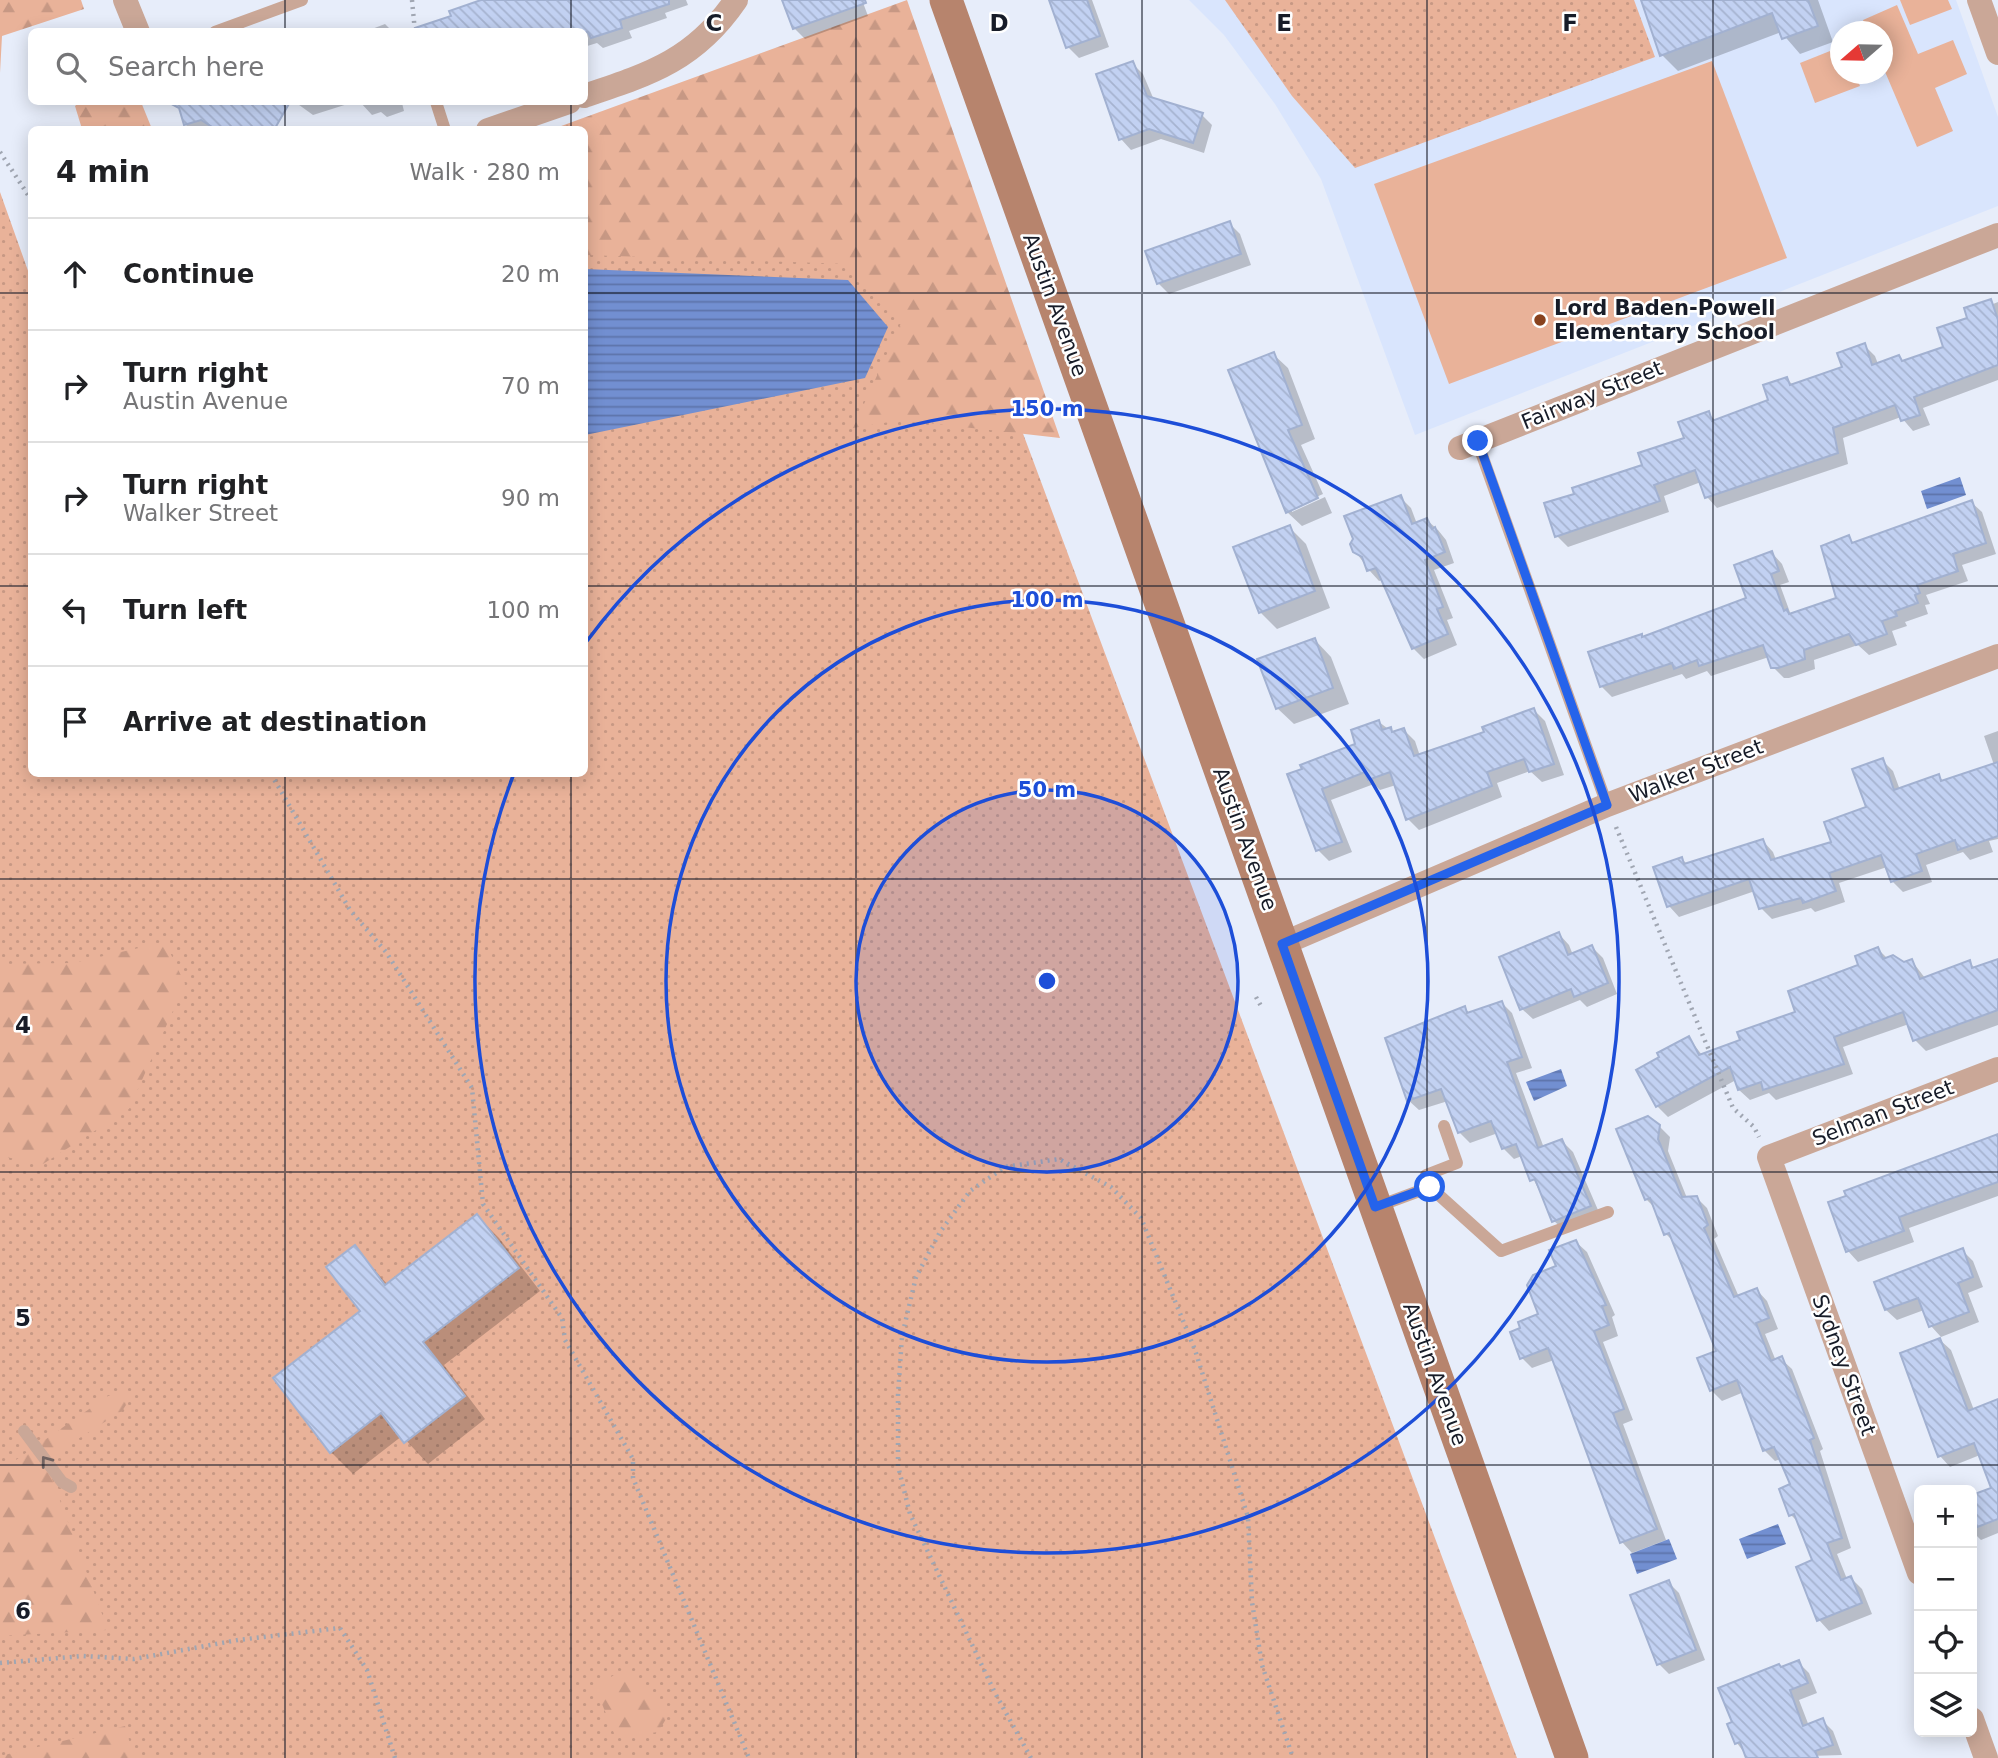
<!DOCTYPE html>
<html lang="en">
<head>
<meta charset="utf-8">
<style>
	body { margin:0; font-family:"DejaVu Sans",sans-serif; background:#f2f2f2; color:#202124 }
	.controls { position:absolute; right:21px; bottom:21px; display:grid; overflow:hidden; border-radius:10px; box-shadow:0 4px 18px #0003 }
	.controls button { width:63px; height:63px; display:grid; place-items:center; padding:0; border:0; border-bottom:2px solid #e0e0e0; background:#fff; color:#202124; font:35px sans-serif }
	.compass { position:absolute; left:1830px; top:21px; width:63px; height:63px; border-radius:50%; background:#fff; box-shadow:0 4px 18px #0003; rotate:250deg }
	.stop { position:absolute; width:21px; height:21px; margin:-16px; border:5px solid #2563eb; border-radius:50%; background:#fff }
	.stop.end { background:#2563eb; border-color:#fff; box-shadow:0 2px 7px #0008 }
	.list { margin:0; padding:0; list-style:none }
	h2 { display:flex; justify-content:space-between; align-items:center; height:91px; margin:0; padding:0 28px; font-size:30px }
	h2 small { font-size:23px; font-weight:400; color:#757577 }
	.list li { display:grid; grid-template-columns:46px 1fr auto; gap:21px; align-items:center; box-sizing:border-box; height:112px; padding:0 28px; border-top:2px solid #e0e0e0 }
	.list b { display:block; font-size:26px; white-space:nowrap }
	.list p { margin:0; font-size:23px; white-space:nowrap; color:#757577 }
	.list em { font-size:23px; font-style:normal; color:#757577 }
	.icon { flex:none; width:38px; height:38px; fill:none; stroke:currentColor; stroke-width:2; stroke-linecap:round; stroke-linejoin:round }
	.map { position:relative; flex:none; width:1998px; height:1758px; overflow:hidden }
	.search { position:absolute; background:#fff; box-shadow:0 4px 18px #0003; left:28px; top:28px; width:560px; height:77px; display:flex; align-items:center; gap:18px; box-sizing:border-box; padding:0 24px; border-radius:10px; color:#757577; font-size:26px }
	.panel { position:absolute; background:#fff; box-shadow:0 4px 18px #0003; left:28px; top:126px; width:560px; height:651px; border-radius:10px }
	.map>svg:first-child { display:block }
</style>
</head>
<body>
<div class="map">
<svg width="1998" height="1758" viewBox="0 0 1998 1758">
	<defs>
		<pattern id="grass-dots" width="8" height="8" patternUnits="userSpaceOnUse" patternTransform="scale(1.75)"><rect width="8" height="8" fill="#e9b299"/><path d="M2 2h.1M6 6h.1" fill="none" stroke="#c79884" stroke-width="1.8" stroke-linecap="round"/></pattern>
		<pattern id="forest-firs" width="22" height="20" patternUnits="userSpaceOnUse" patternTransform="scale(1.75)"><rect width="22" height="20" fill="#e9b299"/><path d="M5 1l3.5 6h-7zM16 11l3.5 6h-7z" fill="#c79884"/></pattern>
		<pattern id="water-rules" width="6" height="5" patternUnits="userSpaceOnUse" patternTransform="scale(1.75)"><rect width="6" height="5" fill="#728fd1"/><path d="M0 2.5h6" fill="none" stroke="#5d74aa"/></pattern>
		<pattern id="building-back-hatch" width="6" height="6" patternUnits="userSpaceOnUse" patternTransform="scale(1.75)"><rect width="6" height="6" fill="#c2d1f2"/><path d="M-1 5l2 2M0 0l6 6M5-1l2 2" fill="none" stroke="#a6b3d0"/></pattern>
	</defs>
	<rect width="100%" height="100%" fill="#e7edfa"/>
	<path fill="#d9e5fd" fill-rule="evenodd" d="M1189 0H1956L1998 117V206L1415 435 1321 179 1275 104 1224 35ZM1840 32H1882V74H1840Z"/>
	<g fill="url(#grass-dots)">
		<polygon points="1225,0 1634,0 1655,57 1355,168 1292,96"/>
		<polygon points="905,117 1517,1758 0,1758 0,192 32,282 32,774 584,774 585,220"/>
	</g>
	<g fill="url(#forest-firs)">
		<polygon points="0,0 81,0 84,9 2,36 0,73"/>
		<polygon points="907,0 1060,438 901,420 853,428 902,321 849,264 585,255 584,130 553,129"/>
		<polygon points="80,102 141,102 152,129 82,129 75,106"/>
		<polygon points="165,942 185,984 129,1109 43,1164 0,1156 0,964 73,963"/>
		<polygon points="136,1390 122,1411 45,1460 108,1630 0,1636 0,1471 108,1396"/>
		<polygon points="622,1670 671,1711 658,1732 616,1738 595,1687"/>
		<polygon points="125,1726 134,1758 0,1758 0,1756"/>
	</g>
	<g fill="#e9b299">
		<polygon points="1900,0 1948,0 1952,9 1910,25"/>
		<polygon points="1897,5 1918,54 1953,40 1967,74 1935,88 1953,131 1917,147 1883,67 1882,32 1867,31 1863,20"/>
		<polygon points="1840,47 1840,74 1855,74 1860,86 1815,103 1800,63"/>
		<polygon points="1712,61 1787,258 1449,384 1374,184"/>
	</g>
	<g fill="url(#water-rules)">
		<polygon points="585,269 848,280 888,327 865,378 585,435"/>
		<polygon points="1960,477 1966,495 1927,509 1921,491"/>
		<polygon points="1561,1069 1567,1086 1534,1101 1526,1082"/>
		<polygon points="1778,1524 1786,1544 1747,1559 1739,1539"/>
		<polygon points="1669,1539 1677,1559 1637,1574 1630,1554"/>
	</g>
	<g fill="#0003">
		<polygon points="486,0 686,0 688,5 665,13 667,18 629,31 632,38 603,48 597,43 584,47 584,32"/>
		<polygon points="784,0 862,0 868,16 805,39 794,28"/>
		<polygon points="1051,0 1092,0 1109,47 1079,58 1068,47"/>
		<polygon points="1643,0 1818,0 1833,42 1800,54 1781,32 1678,71 1662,55"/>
		<polygon points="385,24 393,32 364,32"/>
		<polygon points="1132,63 1143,74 1154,100 1202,115 1212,125 1204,153 1161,139 1131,150 1121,139"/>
		<polygon points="179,102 235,102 281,130 191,130 185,124"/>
		<polygon points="295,102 354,102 313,115"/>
		<polygon points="360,102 406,102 402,103 404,111 387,117 381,112 372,115"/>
		<polygon points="1229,223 1240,234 1251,265 1169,294 1158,283"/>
		<polygon points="1990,301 1993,304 1998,302 1998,380 1923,408 1930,425 1913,431 1901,417 1843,438 1848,464 1717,508 1707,497 1701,482 1664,496 1669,512 1568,547 1557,536 1547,505 1644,466 1686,439 1708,413 1716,421 1771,401 1787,379 1794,386 1845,368 1864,345 1875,356 1878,364 1899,357 1904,362 1945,348 1969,319"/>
		<polygon points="1273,354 1288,368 1315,439 1301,445 1323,494 1292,508 1292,512 1325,497 1332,513 1302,526 1287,512"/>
		<polygon points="1400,497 1411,508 1417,524 1427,520 1438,530 1446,540 1454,563 1434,570 1453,618 1447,620 1457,645 1424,659 1413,648 1399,622 1383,580 1379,581 1369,570 1355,551"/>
		<polygon points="1971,502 1982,512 1996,554 1962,565 1968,581 1926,595 1930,604 1925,605 1928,614 1905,622 1907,626 1892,631 1897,645 1869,655 1858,645 1814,660 1815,669 1789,678 1784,678 1773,667 1769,657 1711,676 1707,671 1686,679 1682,674 1612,697 1601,686 1641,636 1643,638 1748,599 1772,553 1782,564 1789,582 1780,585 1791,615 1839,599 1848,537 1855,544"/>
		<polygon points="1289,527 1306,544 1330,608 1277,629 1260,612"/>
		<polygon points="1315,640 1331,657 1349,704 1294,724 1277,708"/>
		<polygon points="1534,710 1545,721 1564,775 1542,782 1530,771 1497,783 1502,797 1419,830 1408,819 1396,785 1380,790 1374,784 1331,800 1352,852 1329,861 1318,850 1289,775 1357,745 1379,722 1395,734 1404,730 1415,741 1420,756 1486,733"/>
		<polygon points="1998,731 1998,839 1989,841 1993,852 1970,860 1963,852 1926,865 1932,882 1903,892 1892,881 1887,867 1839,883 1845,902 1815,912 1811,908 1772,919 1761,908 1755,891 1679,917 1669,906 1682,859 1688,865 1763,841 1773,852 1776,860 1833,843 1868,808 1882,760 1893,771 1900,790 1939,776 1944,782 1994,765 1984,736"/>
		<polygon points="1559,934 1569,945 1573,955 1592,947 1603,958 1617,994 1587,1007 1580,1000 1533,1019 1522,1009"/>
		<polygon points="1878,949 1888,959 1903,964 1912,961 1925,978 1969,962 1976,969 1998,960 1998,1025 1926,1051 1915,1040 1909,1024 1843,1047 1853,1074 1776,1100 1769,1093 1750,1100 1739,1090 1736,1080 1668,1117 1657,1106 1689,1038 1702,1055 1743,1041 1797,1013 1861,966"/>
		<polygon points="1502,1003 1512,1013 1532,1068 1516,1073 1544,1148 1562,1141 1573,1152 1601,1217 1565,1231 1554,1221 1522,1156 1514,1159 1503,1148 1498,1133 1470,1143 1459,1132 1448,1101 1419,1110 1408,1100 1465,1008 1470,1014"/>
		<polygon points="1659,1126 1670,1137 1668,1151 1687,1198 1696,1197 1707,1208 1718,1236 1714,1239 1739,1297 1757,1290 1767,1301 1778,1329 1765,1334 1776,1361 1781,1359 1792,1369 1823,1449 1820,1451 1851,1548 1837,1554 1847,1579 1851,1578 1862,1589 1872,1614 1829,1631 1819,1620 1814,1561 1799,1523 1791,1515 1792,1485 1781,1459 1775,1461 1764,1450 1744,1392 1722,1401 1711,1390 1718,1352 1675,1243 1666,1234 1656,1209 1646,1199"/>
		<polygon points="1998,1136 1998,1196 1909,1228 1914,1242 1858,1262 1848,1251"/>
		<polygon points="477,1216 499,1238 540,1291 444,1365 485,1419 428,1464 402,1436 353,1474 331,1452 362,1312 354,1247 388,1285"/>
		<polygon points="1576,1242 1587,1252 1615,1315 1612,1317 1618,1336 1603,1342 1633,1420 1623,1424 1666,1540 1632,1553 1622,1542 1554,1360 1532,1368 1522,1358 1558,1267"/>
		<polygon points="1962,1250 1973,1261 1983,1287 1968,1293 1979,1322 1941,1337 1931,1326 1924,1310 1897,1320 1886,1310"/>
		<polygon points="1940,1340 1951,1350 1974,1410 1998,1401 1998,1533 1981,1540 1972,1531 1972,1497 1993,1489 1980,1455 1950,1467 1940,1456"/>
		<polygon points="1668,1582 1679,1593 1705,1660 1669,1674 1659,1664"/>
		<polygon points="1798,1662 1809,1673 1817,1693 1799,1700 1809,1726 1822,1720 1833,1731 1842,1755 1748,1758 1737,1743 1782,1669"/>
	</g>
	<g fill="url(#building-back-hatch)" stroke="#a2b1d1" stroke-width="2">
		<polygon points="481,0 669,0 669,4 620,20 622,28 591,38 588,32 416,32 415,28 451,16 449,11"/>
		<polygon points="782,0 865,0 866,3 793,29"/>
		<polygon points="1049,0 1087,0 1100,36 1066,48"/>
		<polygon points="1641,0 1808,0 1818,26 1782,39 1772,13 1660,56"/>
		<polygon points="1133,61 1147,96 1203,113 1193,143 1149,129 1119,140 1096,74"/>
		<polygon points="168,102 290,102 274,130 217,130 201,120 184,125 179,108"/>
		<polygon points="1230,221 1241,254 1157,284 1145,251"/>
		<polygon points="1991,299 1998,320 1998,365 1914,397 1920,415 1901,421 1895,405 1833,428 1838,453 1705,498 1695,470 1654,485 1660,501 1555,537 1544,503 1574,494 1572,488 1642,465 1638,453 1684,438 1678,422 1709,411 1712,421 1768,400 1763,385 1787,377 1790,385 1842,367 1837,353 1865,343 1872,365 1899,355 1902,361 1943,347 1937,328 1967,318 1964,308"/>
		<polygon points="1274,352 1302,425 1288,430 1318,498 1286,513 1228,370"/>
		<polygon points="1401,495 1412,524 1427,518 1432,529 1435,527 1445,552 1425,560 1443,607 1437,609 1448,634 1412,649 1376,568 1367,571 1362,557 1353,552 1350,544 1353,539 1344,516"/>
		<polygon points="1972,500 1986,543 1953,554 1958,571 1917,585 1920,593 1915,595 1918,603 1895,611 1897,616 1882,621 1887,634 1856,645 1849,634 1804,650 1805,659 1778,668 1771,668 1763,645 1699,666 1697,660 1674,669 1672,663 1600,687 1588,652 1642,634 1642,637 1746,598 1734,565 1772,551 1779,571 1771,574 1784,611 1787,609 1789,614 1836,598 1821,546 1849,535 1852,543"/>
		<polygon points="1290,525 1315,591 1259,613 1233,547"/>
		<polygon points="1315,638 1333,688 1276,709 1257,659"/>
		<polygon points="1534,708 1554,764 1529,772 1524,759 1487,772 1492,786 1406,820 1390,772 1368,780 1365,772 1322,789 1342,842 1316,851 1287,774 1302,769 1300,765 1355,744 1351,730 1379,720 1382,730 1391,727 1392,732 1404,728 1414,756 1484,732 1482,727"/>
		<polygon points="1883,758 1894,790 1939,774 1941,781 1998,762 1998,836 1958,850 1955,840 1916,854 1922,871 1891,882 1881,855 1829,873 1836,891 1803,903 1801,898 1759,909 1749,879 1667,907 1653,867 1682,857 1684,864 1763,839 1771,860 1831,842 1824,822 1866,807 1852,769"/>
		<polygon points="1559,932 1568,955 1592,945 1608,983 1574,997 1571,989 1520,1010 1499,957"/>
		<polygon points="1878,947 1883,959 1893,955 1904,962 1912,959 1920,979 1970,960 1972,968 1998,959 1998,1010 1913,1041 1903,1012 1834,1037 1844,1064 1763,1090 1761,1082 1738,1090 1730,1067 1656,1107 1636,1070 1659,1057 1657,1053 1689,1036 1699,1055 1740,1040 1737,1032 1795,1012 1788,991 1858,965 1855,956"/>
		<polygon points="1502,1001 1522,1057 1507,1062 1538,1148 1562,1139 1591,1206 1552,1222 1535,1179 1530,1181 1516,1144 1502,1149 1491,1121 1458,1133 1441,1089 1407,1101 1385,1038 1465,1006 1467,1013"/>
		<polygon points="1648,1116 1660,1125 1658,1139 1682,1197 1697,1196 1708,1225 1704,1228 1734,1297 1757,1288 1769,1318 1756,1323 1771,1361 1782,1356 1814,1438 1810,1440 1842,1538 1827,1543 1841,1580 1851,1576 1862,1603 1817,1621 1796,1567 1812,1560 1794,1514 1789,1516 1779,1489 1790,1484 1774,1447 1763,1451 1737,1380 1710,1391 1697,1358 1716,1351 1669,1233 1664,1235 1650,1198 1645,1200 1616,1129"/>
		<polygon points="1998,1134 1998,1182 1899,1217 1904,1231 1846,1252 1828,1202 1846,1196 1844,1191"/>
		<polygon points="477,1214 519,1268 423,1342 465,1396 404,1443 381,1413 330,1453 273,1378 360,1311 326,1267 355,1245 385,1285"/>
		<polygon points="1576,1240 1606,1305 1602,1306 1609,1325 1594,1331 1624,1409 1613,1413 1657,1529 1620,1543 1548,1348 1520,1359 1510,1332 1520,1328 1518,1322 1538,1314 1527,1285 1533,1275 1556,1266 1549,1250"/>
		<polygon points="1963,1248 1973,1277 1958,1283 1969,1312 1929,1327 1918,1298 1885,1310 1874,1282"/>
		<polygon points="1940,1338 1968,1411 1998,1399 1998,1519 1972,1529 1972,1495 1991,1488 1974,1443 1938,1457 1900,1353"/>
		<polygon points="1669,1580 1696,1650 1657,1665 1630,1595"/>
		<polygon points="1799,1660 1808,1683 1790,1690 1803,1726 1823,1718 1833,1745 1815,1751 1818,1758 1746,1758 1740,1742 1735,1744 1727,1724 1732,1722 1718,1688 1779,1664 1781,1667"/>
	</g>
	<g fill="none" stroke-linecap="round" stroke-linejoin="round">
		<g stroke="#a0a6b2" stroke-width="4.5" stroke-dasharray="2 5" stroke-linecap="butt">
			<polyline points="412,0 415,32"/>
			<polyline points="0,152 32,201"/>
			<polyline points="271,774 350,910 386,952 472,1088 483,1204 562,1318 565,1340 633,1459 633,1478 749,1758"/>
			<polyline points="1616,827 1733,1108 1754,1127 1759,1137"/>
			<polyline points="1256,997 1261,1006"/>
			<polyline points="0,1663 83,1656 134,1659 238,1640 340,1628 367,1670 395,1758"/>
			<polyline points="1031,1758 995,1693 910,1514 898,1466 898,1395 902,1336 916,1277 940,1232 970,1191 1005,1167 1059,1159 1111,1187 1141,1218 1195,1350 1248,1517 1252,1602 1262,1665 1293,1758"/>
		</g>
		<g stroke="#caa797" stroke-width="12">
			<polyline points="215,32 302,0"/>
			<polyline points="436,102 445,130"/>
			<polyline points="1477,441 1607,805"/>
			<polyline points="1430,1187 1426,1175 1457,1163 1444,1126"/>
			<polyline points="1376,1207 1430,1187 1501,1251 1608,1212"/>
			<polyline points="24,1431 62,1482 71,1487"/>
		</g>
		<g stroke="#caa797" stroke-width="24">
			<polyline points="125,0 138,32"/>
			<polyline points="1979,0 1998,53"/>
			<path d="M584 96C650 74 695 60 736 0"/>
			<polyline points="488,130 569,102"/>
			<polyline points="1460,448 1998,235"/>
			<polyline points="1282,944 1607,805 1998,656"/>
			<polyline points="1919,1573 1769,1157 1998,1069"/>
			<polyline points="1972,1719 1986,1758"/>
		</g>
		<polyline stroke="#b7846d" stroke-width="33" points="946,0 1572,1758"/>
	</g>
	<defs><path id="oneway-chevron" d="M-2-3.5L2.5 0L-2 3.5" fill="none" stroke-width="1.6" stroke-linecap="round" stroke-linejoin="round" transform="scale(1.75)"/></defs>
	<use stroke="#706260" href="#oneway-chevron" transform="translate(46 1461) rotate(-127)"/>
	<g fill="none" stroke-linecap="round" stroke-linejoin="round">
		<polyline stroke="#2563eb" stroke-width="9" points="1430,1187 1375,1207 1282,944 1607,805 1478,441"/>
	</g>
	<path fill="none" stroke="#171c28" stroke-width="2" stroke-opacity="0.55" d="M285 0V32M571 0V32M856 0V1758M1142 0V1758M1427 0V1758M1713 0V1758M285 102V130M571 102V130M0 293H32M584 293H1998M0 586H32M584 586H1998M285 774V1758M571 774V1758M0 879H1998M0 1172H1998M0 1465H1998"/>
	<circle cx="1047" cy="981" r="191" fill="#1d4ed8" fill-opacity=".12"/>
	<g fill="none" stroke="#1d4ed8" stroke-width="3.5">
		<circle cx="1047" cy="981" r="191"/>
		<circle cx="1047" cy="981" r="381"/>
		<path d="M587 641A572 572 0 1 1 513 776"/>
	</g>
	<circle fill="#89421e" stroke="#fff" stroke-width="2.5" cx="1540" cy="320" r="7"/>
	<g text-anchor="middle" stroke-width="5" stroke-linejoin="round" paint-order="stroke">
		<g font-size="21" fill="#171c28" stroke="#fff">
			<text transform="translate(1055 305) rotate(70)" y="7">Austin Avenue</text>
			<text transform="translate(1592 395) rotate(-22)" y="7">Fairway Street</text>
			<text transform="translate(1696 771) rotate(-21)" y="7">Walker Street</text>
			<text transform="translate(1245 839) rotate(70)" y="7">Austin Avenue</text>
			<text transform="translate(1883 1113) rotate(-21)" y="7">Selman Street</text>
			<text transform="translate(1844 1365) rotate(70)" y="7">Sydney Street</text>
			<text transform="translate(1435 1374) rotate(70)" y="7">Austin Avenue</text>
		</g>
		<g font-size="21" font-weight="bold" fill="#171c28" stroke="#fff" text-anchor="start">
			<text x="1554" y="315">Lord Baden-Powell<tspan x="1554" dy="24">Elementary School</tspan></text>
		</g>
	</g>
	<g font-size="23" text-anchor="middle" font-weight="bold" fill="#171c28" stroke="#fff" stroke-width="5" stroke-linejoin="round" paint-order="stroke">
		<text x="714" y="31">C</text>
		<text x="999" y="31">D</text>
		<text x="1284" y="31">E</text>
		<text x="1570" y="31">F</text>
		<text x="23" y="1033">4</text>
		<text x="23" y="1326">5</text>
		<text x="23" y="1619">6</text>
	</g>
	<circle cx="1047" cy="981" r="10" fill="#1d4ed8" stroke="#fff" stroke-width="3.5"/>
	<g font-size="21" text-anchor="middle" font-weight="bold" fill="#1d4ed8" stroke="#fff" stroke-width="5" stroke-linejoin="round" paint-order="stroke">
		<text x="1047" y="416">150 m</text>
		<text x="1047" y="607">100 m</text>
		<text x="1047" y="797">50 m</text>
	</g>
</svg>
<div class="controls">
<button>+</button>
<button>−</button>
<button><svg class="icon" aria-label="locate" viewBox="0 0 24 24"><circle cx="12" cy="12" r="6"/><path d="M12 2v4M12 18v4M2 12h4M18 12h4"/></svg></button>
<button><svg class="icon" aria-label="layers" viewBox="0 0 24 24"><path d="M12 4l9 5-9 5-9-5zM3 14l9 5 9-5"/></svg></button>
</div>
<svg class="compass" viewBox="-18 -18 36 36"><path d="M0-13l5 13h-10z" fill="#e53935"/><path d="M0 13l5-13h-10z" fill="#757577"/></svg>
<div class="stop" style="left:1430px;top:1187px"></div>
<div class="stop end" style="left:1478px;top:441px"></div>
<div class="search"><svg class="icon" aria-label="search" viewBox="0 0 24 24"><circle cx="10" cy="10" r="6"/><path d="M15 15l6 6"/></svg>Search here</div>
<section class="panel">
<h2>4 min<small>Walk · 280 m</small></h2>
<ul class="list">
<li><svg class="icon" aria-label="ahead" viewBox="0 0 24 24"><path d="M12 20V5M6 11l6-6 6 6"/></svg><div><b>Continue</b></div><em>20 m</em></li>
<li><svg class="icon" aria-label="right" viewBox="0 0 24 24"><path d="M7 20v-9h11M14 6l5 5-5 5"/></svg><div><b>Turn right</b><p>Austin Avenue</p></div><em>70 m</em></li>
<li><svg class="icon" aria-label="right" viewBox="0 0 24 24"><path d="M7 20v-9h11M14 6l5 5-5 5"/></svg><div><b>Turn right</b><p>Walker Street</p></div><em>90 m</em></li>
<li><svg class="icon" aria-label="left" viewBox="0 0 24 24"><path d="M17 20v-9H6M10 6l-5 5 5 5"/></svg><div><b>Turn left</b></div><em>100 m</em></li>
<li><svg class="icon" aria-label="arrive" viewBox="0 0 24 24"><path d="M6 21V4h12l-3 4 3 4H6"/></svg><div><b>Arrive at destination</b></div></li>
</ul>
</section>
</div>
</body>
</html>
